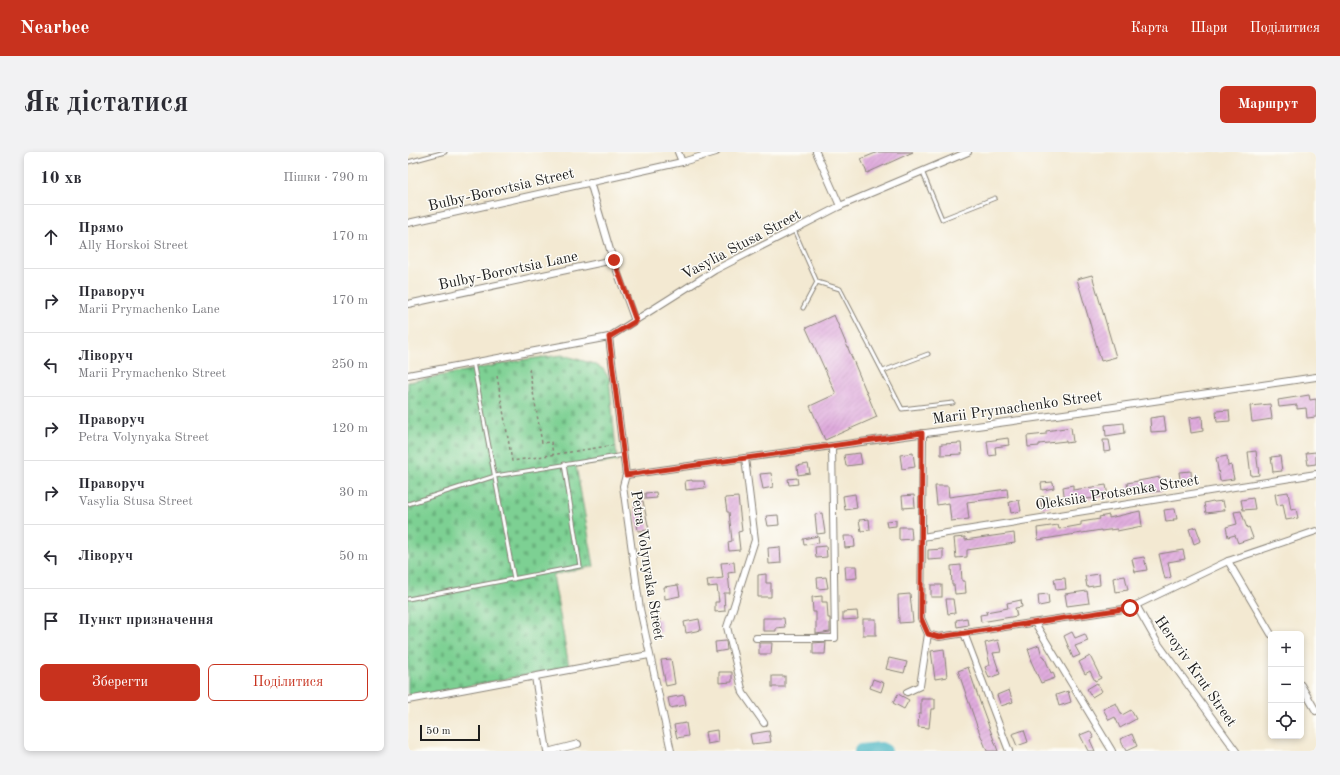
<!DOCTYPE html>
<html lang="uk">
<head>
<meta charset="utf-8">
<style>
	body { margin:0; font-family:"Old Standard TT",serif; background:#f2f2f3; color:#2b2b33 }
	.controls { position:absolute; right:12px; bottom:12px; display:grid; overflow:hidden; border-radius:6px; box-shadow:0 2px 6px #0003 }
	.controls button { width:36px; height:36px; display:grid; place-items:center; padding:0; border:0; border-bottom:1px solid #e1e1e2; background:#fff; color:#2b2b33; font:20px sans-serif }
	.scale { position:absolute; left:12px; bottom:10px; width:60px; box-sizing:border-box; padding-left:4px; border:2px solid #1c1c1c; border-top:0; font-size:11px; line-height:14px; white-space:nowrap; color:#1c1c1c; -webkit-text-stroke:3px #fdfcf7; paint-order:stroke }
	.stop { position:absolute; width:12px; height:12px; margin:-9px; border:3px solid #c8321e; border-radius:50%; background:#fff }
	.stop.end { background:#c8321e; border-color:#fff; box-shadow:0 1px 4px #0008 }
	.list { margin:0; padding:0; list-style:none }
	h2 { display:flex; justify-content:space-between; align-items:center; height:52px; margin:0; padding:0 16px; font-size:17px }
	h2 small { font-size:13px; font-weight:400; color:#7c7c81 }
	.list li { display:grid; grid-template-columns:26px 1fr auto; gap:12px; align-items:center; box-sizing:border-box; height:64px; padding:0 16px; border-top:1px solid #e1e1e2 }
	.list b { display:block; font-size:15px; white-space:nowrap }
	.list p { margin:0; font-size:13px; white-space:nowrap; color:#7c7c81 }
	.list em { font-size:13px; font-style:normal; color:#7c7c81 }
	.actions { display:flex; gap:8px; padding:12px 16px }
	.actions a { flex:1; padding:9px 0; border:1px solid #c8321e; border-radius:6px; text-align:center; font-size:14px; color:#c8321e }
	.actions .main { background:#c8321e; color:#fff }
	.icon { flex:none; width:22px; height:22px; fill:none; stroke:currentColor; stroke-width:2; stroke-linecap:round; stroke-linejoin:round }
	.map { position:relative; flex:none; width:908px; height:599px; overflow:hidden; border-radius:6px }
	header { display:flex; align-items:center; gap:24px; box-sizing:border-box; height:56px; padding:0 20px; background:#c8321e; color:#fff }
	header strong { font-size:19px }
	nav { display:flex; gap:22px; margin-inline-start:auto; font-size:14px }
	.intro { display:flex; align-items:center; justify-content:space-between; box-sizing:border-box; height:96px; padding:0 24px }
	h1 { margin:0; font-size:28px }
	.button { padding:10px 18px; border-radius:6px; background:#c8321e; color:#fff; font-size:14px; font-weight:700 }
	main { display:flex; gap:24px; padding:0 24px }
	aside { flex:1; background:#fff; border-radius:6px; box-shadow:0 2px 6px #0003 }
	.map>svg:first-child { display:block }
</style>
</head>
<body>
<header>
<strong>Nearbee</strong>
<nav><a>Карта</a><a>Шари</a><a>Поділитися</a></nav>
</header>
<div class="intro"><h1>Як дістатися</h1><a class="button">Маршрут</a></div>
<main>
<aside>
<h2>10 хв<small>Пішки · 790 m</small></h2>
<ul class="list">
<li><svg class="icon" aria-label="ahead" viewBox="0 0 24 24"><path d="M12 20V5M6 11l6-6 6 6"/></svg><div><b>Прямо</b><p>Ally Horskoi Street</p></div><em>170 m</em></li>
<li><svg class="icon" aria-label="right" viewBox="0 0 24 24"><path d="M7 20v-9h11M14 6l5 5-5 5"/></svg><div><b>Праворуч</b><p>Marii Prymachenko Lane</p></div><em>170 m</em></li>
<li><svg class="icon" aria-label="left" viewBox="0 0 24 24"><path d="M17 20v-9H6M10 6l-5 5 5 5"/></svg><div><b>Ліворуч</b><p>Marii Prymachenko Street</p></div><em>250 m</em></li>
<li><svg class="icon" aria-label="right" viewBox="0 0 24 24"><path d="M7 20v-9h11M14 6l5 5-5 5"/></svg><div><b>Праворуч</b><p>Petra Volynyaka Street</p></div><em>120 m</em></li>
<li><svg class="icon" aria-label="right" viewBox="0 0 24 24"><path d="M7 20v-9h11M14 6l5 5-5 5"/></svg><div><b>Праворуч</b><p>Vasylia Stusa Street</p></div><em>30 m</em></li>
<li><svg class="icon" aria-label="left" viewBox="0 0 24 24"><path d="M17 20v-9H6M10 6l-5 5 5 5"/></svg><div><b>Ліворуч</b></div><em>50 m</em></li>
<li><svg class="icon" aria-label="arrive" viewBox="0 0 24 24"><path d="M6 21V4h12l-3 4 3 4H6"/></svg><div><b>Пункт призначення</b></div></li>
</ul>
<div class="actions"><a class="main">Зберегти</a><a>Поділитися</a></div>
</aside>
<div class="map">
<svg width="908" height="599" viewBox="0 0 908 599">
	<defs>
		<pattern id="cemetery-stones" width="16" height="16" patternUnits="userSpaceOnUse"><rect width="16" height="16" fill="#7dd093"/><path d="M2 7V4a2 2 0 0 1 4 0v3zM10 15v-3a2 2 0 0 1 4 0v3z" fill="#6bb27e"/></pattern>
		<pattern id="building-hatch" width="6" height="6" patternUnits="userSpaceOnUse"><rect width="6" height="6" fill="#dfabdd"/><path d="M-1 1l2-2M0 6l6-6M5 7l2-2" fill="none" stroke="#bf93bd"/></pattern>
	</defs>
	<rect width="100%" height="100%" fill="#fdfcf7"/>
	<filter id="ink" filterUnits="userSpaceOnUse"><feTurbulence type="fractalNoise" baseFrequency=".025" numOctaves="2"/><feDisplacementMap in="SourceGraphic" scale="8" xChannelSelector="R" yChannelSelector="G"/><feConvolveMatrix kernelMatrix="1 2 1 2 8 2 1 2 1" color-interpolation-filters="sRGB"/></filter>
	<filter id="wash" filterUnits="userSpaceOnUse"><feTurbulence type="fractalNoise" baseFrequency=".012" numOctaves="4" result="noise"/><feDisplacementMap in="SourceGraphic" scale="16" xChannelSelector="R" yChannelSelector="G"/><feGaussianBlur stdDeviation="0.9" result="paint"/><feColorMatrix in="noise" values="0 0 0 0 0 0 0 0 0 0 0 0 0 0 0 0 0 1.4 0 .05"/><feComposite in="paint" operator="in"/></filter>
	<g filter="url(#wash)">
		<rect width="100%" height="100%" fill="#f3e9d2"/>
		<polygon fill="url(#cemetery-stones)" stroke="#4c7658" points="155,203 186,212 195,217 201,226 209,309 168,314 186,414 145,423 161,515 12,543 0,542 0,230 120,207"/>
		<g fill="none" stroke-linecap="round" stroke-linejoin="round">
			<polyline stroke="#46b4c1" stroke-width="14" points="453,599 473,597 477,599"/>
		</g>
		<g id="blocks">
			<g fill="url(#building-hatch)">
				<polygon points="470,0 505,0 459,21 453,7"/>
				<polygon points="684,123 708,205 693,209 669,127"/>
				<polygon points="426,163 469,265 417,288 402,254 428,242 398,176"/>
				<polygon points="901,243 902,248 908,247 908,265 899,266 898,256 889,257 889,253 871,255 870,248"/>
				<polygon points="862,252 864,267 844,270 842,254"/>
				<polygon points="821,258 822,269 809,270 808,259"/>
				<polygon points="756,264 758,279 743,280 742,266"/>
				<polygon points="794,264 795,279 783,281 781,266"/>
				<polygon points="716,271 717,281 698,284 697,273"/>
				<polygon points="663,275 665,290 658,291 658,289 631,292 631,294 620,295 619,284 638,282 638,279"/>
				<polygon points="600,286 601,293 587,295 588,303 581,304 579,289"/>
				<polygon points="695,288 701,288 703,299 696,300"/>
				<polygon points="553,291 554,302 533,303 533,292"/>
				<polygon points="848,299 851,323 843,324 840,300"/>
				<polygon points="908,300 908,312 900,313 898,301"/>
				<polygon points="452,301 454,312 438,314 436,303"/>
				<polygon points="505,301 507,315 494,317 492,303"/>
				<polygon points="819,304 820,314 823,313 826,327 812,329 808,306"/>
				<polygon points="872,304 874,319 865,320 863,305"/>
				<polygon points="400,312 402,321 390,323 389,314"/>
				<polygon points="783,319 784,332 773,334 771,320"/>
				<polygon points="363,321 365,335 355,337 352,322"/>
				<polygon points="752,325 754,339 721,342 719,331"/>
				<polygon points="389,326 390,332 381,333 380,327"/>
				<polygon points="284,328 284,329 296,329 297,336 278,338 277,329"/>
				<polygon points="645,330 646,336 634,338 633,331"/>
				<polygon points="665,333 665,338 698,333 700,344 657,350 655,335"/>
				<polygon points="527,334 540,334 541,345 599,337 600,345 559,350 561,367 543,369 541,351 529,353"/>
				<polygon points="248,340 249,346 237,347 237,341"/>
				<polygon points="880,340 883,358 888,357 890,366 878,368 875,352 869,353 867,342"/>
				<polygon points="447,342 449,356 437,358 435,344"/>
				<polygon points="506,343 507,355 495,356 494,344"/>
				<polygon points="640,344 642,355 634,356 632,345"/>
				<polygon points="330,345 334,379 330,380 332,398 321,399 320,390 324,389 321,360 319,360 317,346"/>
				<polygon points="845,346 847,357 835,358 833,348"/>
				<polygon points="611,348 613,359 603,361 601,350"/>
				<polygon points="235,349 241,378 230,379 226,350"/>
				<polygon points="805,349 806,350 815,349 817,358 814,358 814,359 798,361 796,351"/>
				<polygon points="764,357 767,357 769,367 765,367 766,369 758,370 756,358"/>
				<polygon points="732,359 734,374 709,379 709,377 693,379 693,378 630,388 629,376 650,373 651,377 673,373 673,370 692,367 691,365 701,363 701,366"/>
				<polygon points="833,359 839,376 841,375 845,386 830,391 827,383 820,385 818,375 829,372 826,360"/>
				<polygon points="414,361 417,381 409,382 407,362"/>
				<polygon points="370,363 371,373 360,374 358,364"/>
				<polygon points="461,367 462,378 453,379 451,368"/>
				<polygon points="488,368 488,374 479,375 478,369"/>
				<polygon points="491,375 503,375 504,387 491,388"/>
				<polygon points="788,375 793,389 786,392 781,377"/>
				<polygon points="606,381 607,391 559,398 559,405 548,406 546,386 557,385 557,388"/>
				<polygon points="410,384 411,391 396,393 395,387"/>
				<polygon points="436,384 446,384 447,395 437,396"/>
				<polygon points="418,394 419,405 408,406 407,395"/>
				<polygon points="372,395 373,411 361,412 360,396"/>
				<polygon points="535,397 535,407 520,408 520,398"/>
				<polygon points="775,398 777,407 760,410 763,425 757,427 751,402"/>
				<polygon points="736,405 739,418 727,420 724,407"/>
				<polygon points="326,410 327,420 320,421 322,441 316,441 317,459 307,460 307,450 311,450 309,434 300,435 299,428 315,426 313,411"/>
				<polygon points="553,413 554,429 557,429 558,441 547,442 546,433 544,433 543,414"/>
				<polygon points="437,414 448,414 449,426 438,427"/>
				<polygon points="358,422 358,431 363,431 363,445 350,445 350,423"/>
				<polygon points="691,422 692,433 679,435 677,424"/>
				<polygon points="717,424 720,438 707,440 705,426"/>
				<polygon points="418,425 420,436 410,437 409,426"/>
				<polygon points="657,426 658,437 648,438 646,427"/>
				<polygon points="270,433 272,444 257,447 256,435"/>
				<rect x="523" y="433" width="11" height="12"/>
				<polygon points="679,439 681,451 659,454 657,442"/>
				<polygon points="502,442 505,470 491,471 490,443"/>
				<polygon points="640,442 641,452 631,454 630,443"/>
				<polygon points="414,444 414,450 419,450 420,466 422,466 422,480 408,482 408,460 405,460 404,445"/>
				<polygon points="538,447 545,447 547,461 540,462"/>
				<polygon points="613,448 614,455 607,456 609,464 573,470 572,463 579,462 578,460 600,456 599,451"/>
				<polygon points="449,459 450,467 435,468 435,460"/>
				<polygon points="355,466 376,466 377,475 368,476 368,479 355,479"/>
				<polygon points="559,466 560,473 549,475 548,468"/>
				<polygon points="246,467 252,467 254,480 247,481"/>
				<polygon points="291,467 293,478 278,481 276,470"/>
				<rect x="455" y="467" width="13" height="16"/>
				<polygon points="664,480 667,486 677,482 680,489 667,494 672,503 665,506 656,484"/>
				<polygon points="590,488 593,500 585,501 592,522 581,526 577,515 582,513 577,491"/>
				<polygon points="318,489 319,498 308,500 307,490"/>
				<polygon points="418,490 417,502 405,502 405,491"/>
				<polygon points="351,491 364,491 363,502 351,502"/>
				<polygon points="631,493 634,504 636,504 643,521 645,520 647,526 633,531 623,509 624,509 620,497"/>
				<polygon points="536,497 539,525 527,527 523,499"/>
				<polygon points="682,504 693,526 687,529 682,519 677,522 671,510"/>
				<polygon points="481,506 499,510 496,521 478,517"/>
				<polygon points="263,507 267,532 258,534 253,508"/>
				<polygon points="560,515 573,553 590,599 579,599 569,574 550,519"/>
				<polygon points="311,520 324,520 324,530 311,531"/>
				<rect x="364" y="524" width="13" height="11"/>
				<polygon points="465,527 476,531 473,540 462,536"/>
				<polygon points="689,531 694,539 684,545 679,537"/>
				<polygon points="601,538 605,550 593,554 589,543"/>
				<polygon points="660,539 663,550 651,554 648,543"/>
				<polygon points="490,542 501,548 496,557 485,551"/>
				<polygon points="276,543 278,553 262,556 260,546"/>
				<polygon points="513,547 527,547 527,557 523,557 521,576 510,575 511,562 513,562"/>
				<polygon points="708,551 714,563 723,558 728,567 712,576 707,565 701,568 695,557"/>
				<polygon points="278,571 280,584 269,586 266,573"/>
				<polygon points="309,578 310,590 299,592 297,580"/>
				<polygon points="616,578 620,590 609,594 604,582"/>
				<polygon points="361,579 363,590 344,592 342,582"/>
				<polygon points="682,579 686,586 682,588 687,599 680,599 672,583"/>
				<polygon points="724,582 729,594 718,599 712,587"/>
			</g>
		</g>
	</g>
	<g filter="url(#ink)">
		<use href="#blocks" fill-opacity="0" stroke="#888277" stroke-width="1"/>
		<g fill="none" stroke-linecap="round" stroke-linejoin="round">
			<g stroke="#888277" stroke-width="5">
				<g id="service">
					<polyline points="0,10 37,0"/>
					<polyline points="514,19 534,67 587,46"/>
					<polyline points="386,78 409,130 432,137 494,257 545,251"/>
					<polyline points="395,156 409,130"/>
					<polyline points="65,210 106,427"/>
					<polyline points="475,219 520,202"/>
					<polyline points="0,352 87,324 216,303"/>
					<polyline points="0,447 172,414 156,312"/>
				</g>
			</g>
			<g stroke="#888277" stroke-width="8">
				<g id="minor">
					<polyline points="270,0 274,10"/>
					<polyline points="408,0 432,54"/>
					<polyline points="182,30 205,108 227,169"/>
					<polyline points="0,71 274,10 308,0"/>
					<polyline points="0,152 205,108"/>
					<polyline points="201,185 218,323 215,334 232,457 263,599"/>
					<polyline points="0,223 201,185 307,118 432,54 560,0"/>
					<polyline points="337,306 347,388 319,475 335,541 356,571"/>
					<polyline points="218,323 337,306 692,257 908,225"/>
					<polyline points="514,385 908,322"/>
					<polyline points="820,409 863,482"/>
					<polyline points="728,453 749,490 828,599"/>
					<polyline points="627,471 704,599"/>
					<polyline points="556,481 601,599"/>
					<polyline points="520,482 531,485 722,456 820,409 908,379"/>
					<polyline points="348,486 427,486 424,294"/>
					<polyline points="127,525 139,599"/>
					<polyline points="893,533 908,559"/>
					<polyline points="499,540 512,534 520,482 513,466 515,281"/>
					<polyline points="0,548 241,503"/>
					<polyline points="143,599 170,592"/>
				</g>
			</g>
			<g stroke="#888277" stroke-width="1.5" stroke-dasharray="3 3" stroke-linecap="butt">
				<polyline points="121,217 134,291 143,290 145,302"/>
				<polyline points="89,224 104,309 207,293"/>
			</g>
			<use href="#service" stroke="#fff" stroke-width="3"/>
			<use href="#minor" stroke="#fff" stroke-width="6"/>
		</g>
	</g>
	<g fill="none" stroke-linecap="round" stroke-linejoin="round" filter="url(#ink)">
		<polyline stroke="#c8321e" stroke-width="5" points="206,108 228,169 201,185 218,323 514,281 513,466 520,482 531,485 722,456"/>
	</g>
	<g text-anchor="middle" stroke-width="3" stroke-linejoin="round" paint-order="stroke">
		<g font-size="15" fill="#1c1c1c" stroke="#fdfcf7">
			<text transform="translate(93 37) rotate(-13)" y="5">Bulby-Borovtsia Street</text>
			<text transform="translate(333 92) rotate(-28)" y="5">Vasylia Stusa Street</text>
			<text transform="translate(100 118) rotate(-12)" y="5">Bulby-Borovtsia Lane</text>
			<text transform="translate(609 255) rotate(-8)" y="5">Marii Prymachenko Street</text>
			<text transform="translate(709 340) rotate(-9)" y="5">Oleksiia Protsenka Street</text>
			<text transform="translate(240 413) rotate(81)" y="5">Petra Volynyaka Street</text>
			<text transform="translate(788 519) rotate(55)" y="5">Heroyiv Krut Street</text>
		</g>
	</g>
</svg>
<div class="controls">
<button>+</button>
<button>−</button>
<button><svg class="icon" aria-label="locate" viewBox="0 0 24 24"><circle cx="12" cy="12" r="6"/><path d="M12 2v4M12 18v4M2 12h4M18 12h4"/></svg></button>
</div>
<div class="scale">50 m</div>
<div class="stop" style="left:722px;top:456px"></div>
<div class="stop end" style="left:206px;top:108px"></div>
</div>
</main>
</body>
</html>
